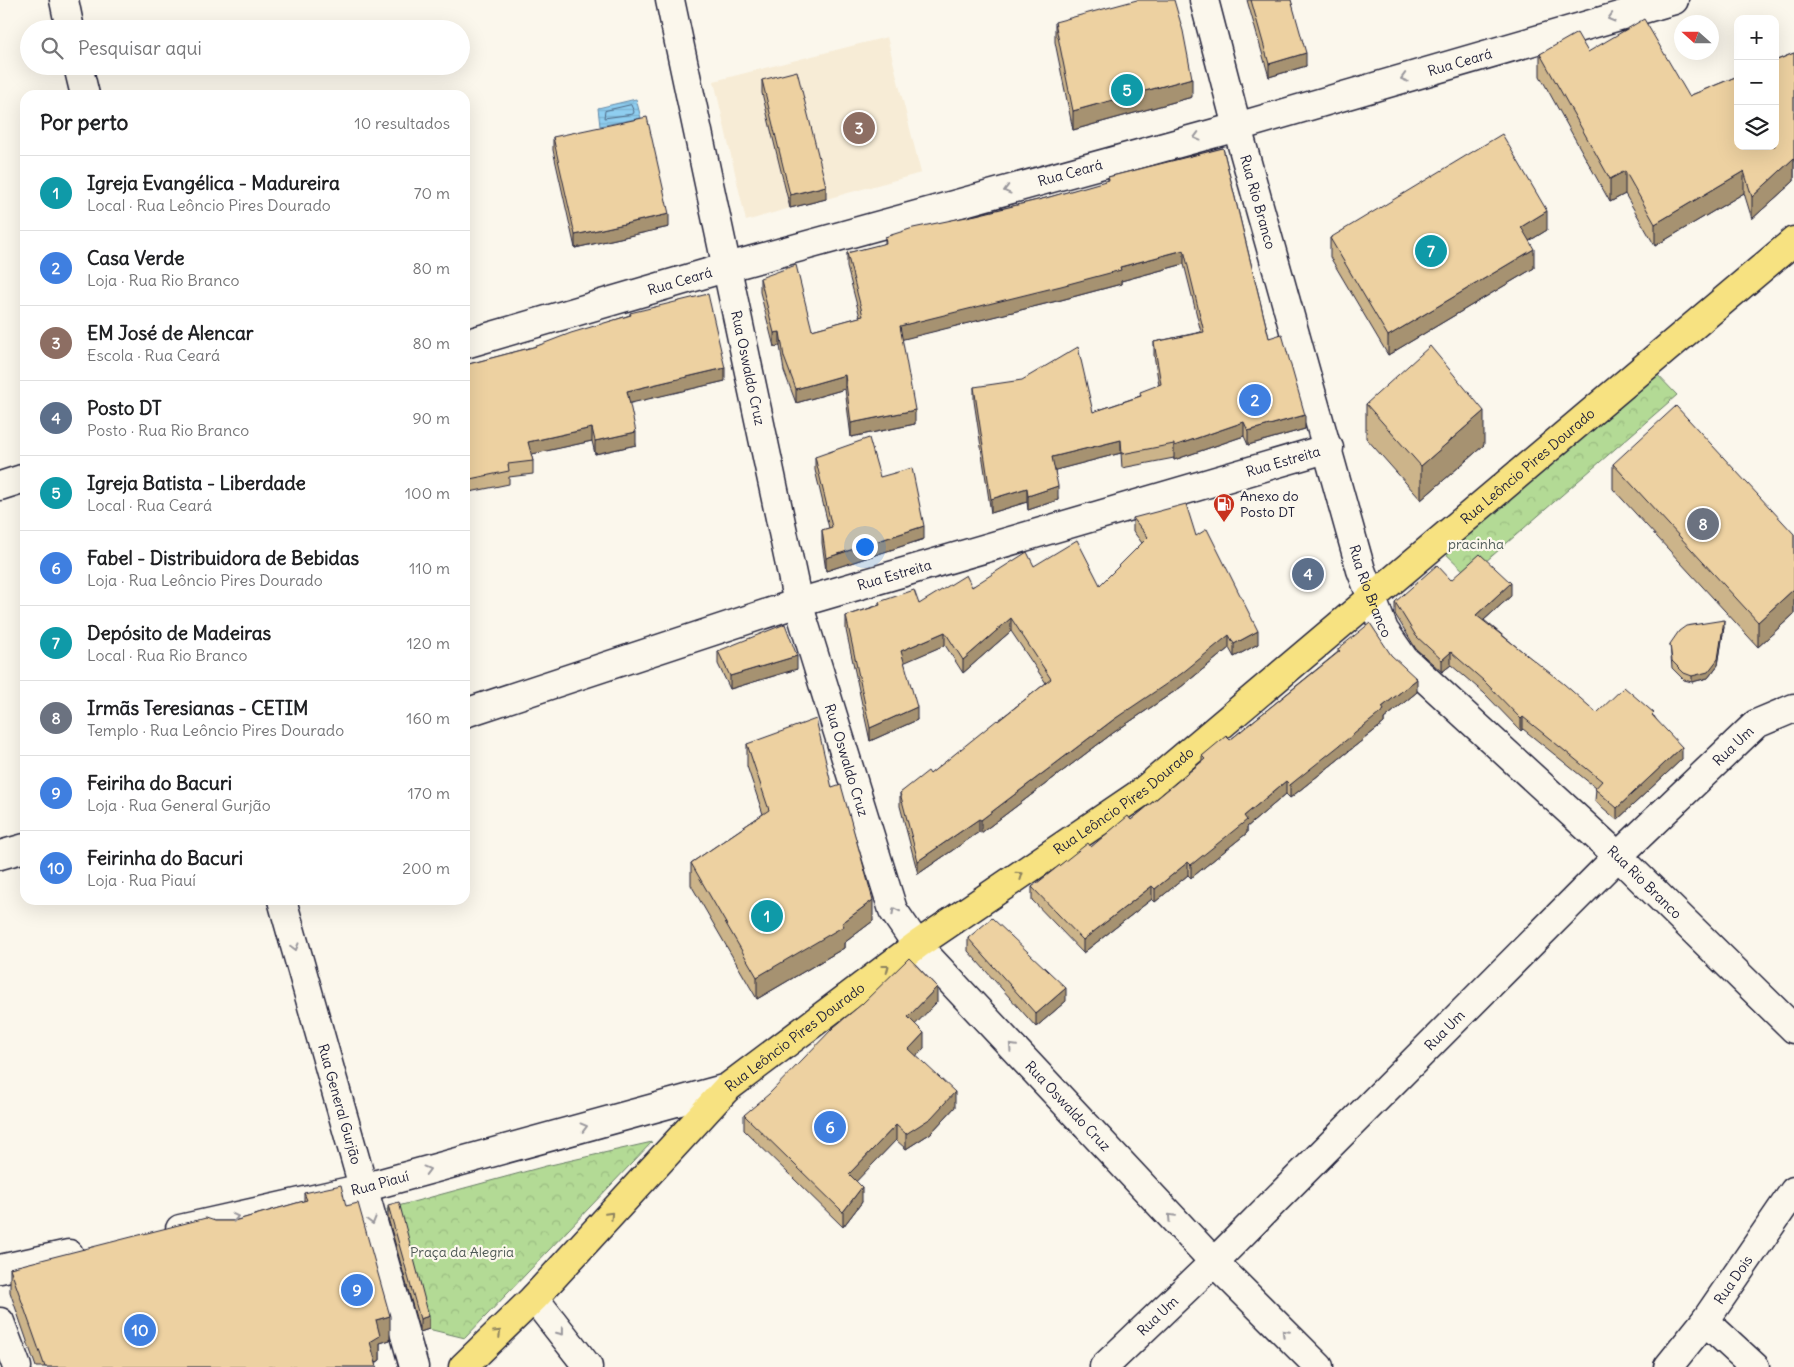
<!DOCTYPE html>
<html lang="pt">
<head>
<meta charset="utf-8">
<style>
	body { margin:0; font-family:Delius,sans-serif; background:#f2f2f2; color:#202124 }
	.controls { position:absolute; right:15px; top:15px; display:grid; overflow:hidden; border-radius:10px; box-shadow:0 5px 20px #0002 }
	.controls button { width:45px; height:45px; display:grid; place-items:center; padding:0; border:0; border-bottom:1px solid #e0e0e0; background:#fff; color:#202124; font:25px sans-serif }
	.compass { position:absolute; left:1674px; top:15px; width:45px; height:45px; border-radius:50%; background:#fff; box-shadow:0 5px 20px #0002; rotate:291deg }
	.you { position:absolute; left:864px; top:546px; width:18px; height:18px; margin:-12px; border:4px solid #fff; border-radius:50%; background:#1a73e8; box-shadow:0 0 0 8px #1a73e833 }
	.badge { display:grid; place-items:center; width:32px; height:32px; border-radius:50%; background:#c8321e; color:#fff; font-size:16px; font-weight:700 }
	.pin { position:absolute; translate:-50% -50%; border:2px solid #fff; box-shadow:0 1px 5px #0006 }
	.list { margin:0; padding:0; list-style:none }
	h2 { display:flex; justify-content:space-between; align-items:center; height:65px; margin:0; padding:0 20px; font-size:21px }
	h2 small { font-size:16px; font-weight:400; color:#757577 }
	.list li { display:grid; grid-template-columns:32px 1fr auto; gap:15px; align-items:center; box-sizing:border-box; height:75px; padding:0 20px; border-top:1px solid #e0e0e0 }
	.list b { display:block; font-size:19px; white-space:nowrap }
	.list p { margin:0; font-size:16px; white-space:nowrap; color:#757577 }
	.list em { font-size:16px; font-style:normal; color:#757577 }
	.icon { flex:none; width:28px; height:28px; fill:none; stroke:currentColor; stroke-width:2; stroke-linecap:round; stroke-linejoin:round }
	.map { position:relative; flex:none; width:1794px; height:1367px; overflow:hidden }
	.search { position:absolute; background:#fff; box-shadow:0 5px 20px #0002; left:20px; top:20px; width:450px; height:55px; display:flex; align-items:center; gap:12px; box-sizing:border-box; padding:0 18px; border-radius:28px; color:#757577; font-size:19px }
	.panel { position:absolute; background:#fff; box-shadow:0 5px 20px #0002; left:20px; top:90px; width:450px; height:815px; border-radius:15px }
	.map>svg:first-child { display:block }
</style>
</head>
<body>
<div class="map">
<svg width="1794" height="1367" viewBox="0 0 1794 1367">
	<defs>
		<pattern id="forest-crowns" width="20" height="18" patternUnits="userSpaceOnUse" patternTransform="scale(1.25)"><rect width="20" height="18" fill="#b3da95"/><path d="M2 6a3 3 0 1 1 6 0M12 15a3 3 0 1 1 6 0" fill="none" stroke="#9abb81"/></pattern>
		<pattern id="water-rules" width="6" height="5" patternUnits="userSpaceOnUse" patternTransform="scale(1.25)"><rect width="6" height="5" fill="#8fcef0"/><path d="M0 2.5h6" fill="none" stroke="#7bb1cf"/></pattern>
	</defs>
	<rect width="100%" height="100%" fill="#fbf7ec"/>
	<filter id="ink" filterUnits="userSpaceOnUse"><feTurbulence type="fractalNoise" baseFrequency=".02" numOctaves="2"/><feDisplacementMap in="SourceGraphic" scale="10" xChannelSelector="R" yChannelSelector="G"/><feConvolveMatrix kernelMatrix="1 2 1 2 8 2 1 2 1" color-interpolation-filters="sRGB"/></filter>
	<g filter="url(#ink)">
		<polygon fill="#f7ecd6" points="887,37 921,173 826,199 797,84 762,93 790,208 746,221 714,81"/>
		<g fill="url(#forest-crowns)" stroke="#6a7e68">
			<polygon points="1651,368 1677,395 1469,576 1440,548"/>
			<polygon points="652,1142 465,1338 420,1327 387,1209 546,1166"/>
		</g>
		<polygon fill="url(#water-rules)" stroke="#6389a8" points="636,99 641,118 600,126 598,108"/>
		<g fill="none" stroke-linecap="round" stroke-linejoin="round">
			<polygon stroke="#4e6783" stroke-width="1" points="631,105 634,112 633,114 604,118 605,111"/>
			<g stroke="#22223b" stroke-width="31">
				<g id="minor">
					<polyline points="64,0 70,29"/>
					<path id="s1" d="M670 0 798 603 893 910 917 945 1214 1262 1319 1367"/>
					<path id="s2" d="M1204 0 1237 127 1361 570 1384 630 1404 659 1618 856 1794 1029"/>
					<polyline points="78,66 85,95"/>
					<path id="s3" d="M465 344 728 267 1237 127 1674 0"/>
					<polyline points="0,486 25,478"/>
					<path id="s4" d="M465 713 798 603 1329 448"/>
					<polyline points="0,855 25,848"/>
					<path id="s5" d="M282 900 414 1367"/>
					<path id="s6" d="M180 1229 363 1188 727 1088"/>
					<polyline points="0,1269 69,1254"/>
					<polyline points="534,1298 588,1367"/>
					<polyline points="1705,1321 1755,1367"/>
					<polyline points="0,1322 17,1367"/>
					<path id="s7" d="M1104 1367 1214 1262 1618 856 1756 724 1794 708"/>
					<path id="s8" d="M1668 1367 1705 1321 1794 1191"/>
				</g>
			</g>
			<g stroke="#22223b" stroke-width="31">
				<g id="major">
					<path id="s9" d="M463 1367 534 1298 727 1088 917 945 1142 792 1794 241"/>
				</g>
			</g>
			<use href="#minor" stroke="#fbf7ec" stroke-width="28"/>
			<use href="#major" stroke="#f7e281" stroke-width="28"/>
		</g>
		<g fill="#ccb48a" stroke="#22223b">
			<polygon points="1247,0 1291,0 1306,66 1269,77"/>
			<polygon points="1055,22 1192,97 1073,130 1055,42"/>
			<polygon points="1588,52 1689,96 1794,53 1794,181 1752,219 1744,193 1655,246 1625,194 1610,202 1540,76 1540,54"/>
			<polygon points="762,80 826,199 790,208 762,93"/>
			<polygon points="553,137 669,227 575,248 553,150"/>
			<polygon points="1223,148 1269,338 1305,429 1248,445 1244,436 1174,460 1174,458 1122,468 1121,453 1055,470 1058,500 1028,510 1027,502 991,513 974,401 974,387 1093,412 1140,396 1159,385 1154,355 1154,342 1201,332 1184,264 1121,281 1121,284 1061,300 902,339 915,424 851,437 845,389 796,403 784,371 780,346 774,347 760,292 760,278 812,330 860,317 847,267 847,253 885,244 885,237 1046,198 1108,181 1108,177"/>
			<polygon points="1547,230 1529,241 1534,268 1388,355 1330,257 1330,238"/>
			<polygon points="630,313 725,381 629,403 636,445 595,454 592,441 531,454 533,461 533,474 509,477 509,484 465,493 465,365 537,346 630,315"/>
			<polygon points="1366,404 1484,445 1421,500 1366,438"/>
			<polygon points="815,457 880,477 924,539 826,571 822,543 822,530 829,528 815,470"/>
			<polygon points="1613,464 1794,534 1794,614 1758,647 1613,489"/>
			<polygon points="1133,518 1196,536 1258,644 1234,657 1229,648 1181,687 1113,733 981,833 979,832 918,874 900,806 900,793 930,774 1046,683 1011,631 963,673 945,645 904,662 917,720 870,741 846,630 846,616 879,605 879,602 919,604 1034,566 1100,585 1142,543 1133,531"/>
			<polygon points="1451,580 1511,596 1484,620 1597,713 1654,716 1682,759 1617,820 1595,801 1596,788 1523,729 1521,731 1484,693 1451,665 1442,672 1416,649 1395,614 1395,602"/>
			<polygon points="1724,627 1718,665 1708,678 1692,682 1684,680 1672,668 1670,644"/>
			<polygon points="1338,649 1417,692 1384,719 1384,723 1290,798 1286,794 1247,827 1247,833 1191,878 1188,875 1155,902 1152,899 1083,953 1032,900 1032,887 1131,820 1202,762 1202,756 1230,740 1338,652"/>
			<polygon points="718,651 797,669 730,689 718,664"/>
			<polygon points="747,744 832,788 873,921 844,943 844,948 757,999 691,885 691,863 763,814 747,766"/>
			<polygon points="968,938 1066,1001 1036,1027 968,951"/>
			<polygon points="937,1002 915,1024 924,1048 916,1056 955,1107 931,1133 906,1149 896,1140 856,1181 862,1202 843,1227 744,1130 744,1115"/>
			<polygon points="304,1193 346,1206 390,1340 380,1343 380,1360 376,1363 377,1367 36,1367 10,1292 10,1268 215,1221 234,1221 304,1201"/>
			<polygon points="388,1205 429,1329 420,1332 388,1218"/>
		</g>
		<g fill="#a69271" stroke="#22223b">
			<polygon points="1306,53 1306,66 1269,77 1269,64"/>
			<polygon points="1192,78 1192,97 1073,130 1073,111"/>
			<polygon points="1794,158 1794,181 1752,219 1752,197"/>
			<polygon points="1625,171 1625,194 1610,202 1610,179"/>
			<polygon points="1744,171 1744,193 1655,246 1655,224"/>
			<polygon points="826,186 826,199 790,208 790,195"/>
			<polygon points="1547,211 1547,230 1521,246 1521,227"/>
			<polygon points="669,214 669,227 575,248 575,235"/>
			<polygon points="1534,249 1534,268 1388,355 1388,336"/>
			<polygon points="1184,250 1184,264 1121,281 1121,284 1061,300 900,340 900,326"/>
			<polygon points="780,332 780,346 774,347 774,333"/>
			<polygon points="725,368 725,381 627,404 627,391"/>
			<polygon points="845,375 845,389 796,403 796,389"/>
			<polygon points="915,410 915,424 851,437 851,423"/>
			<polygon points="1484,411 1484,445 1421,500 1421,466"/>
			<polygon points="1305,415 1305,429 1248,445 1248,431"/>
			<polygon points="1244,422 1244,436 1174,460 1174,446"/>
			<polygon points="592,428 592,441 528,455 528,442"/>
			<polygon points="636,432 636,445 595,454 595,441"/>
			<polygon points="1121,440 1121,453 1052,471 1052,457"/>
			<polygon points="1058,486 1058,500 1028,510 1028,496"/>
			<polygon points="1027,488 1027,502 991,513 991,499"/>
			<polygon points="924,526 924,539 826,571 826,558"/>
			<polygon points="1511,583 1511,596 1476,627 1476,615"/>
			<polygon points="1794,589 1794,614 1758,647 1758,622"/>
			<polygon points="1011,618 1011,631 963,673 963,660"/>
			<polygon points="1724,620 1724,627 1718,665 1708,678 1692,682 1692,676"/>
			<polygon points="1258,631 1258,644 1234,657 1234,644"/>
			<polygon points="945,632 945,645 901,664 901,651"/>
			<polygon points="1229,635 1229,648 1181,687 1113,733 981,833 981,820 1113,720"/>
			<polygon points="1451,652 1451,665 1442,672 1442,660"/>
			<polygon points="797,656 797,669 730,689 730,676"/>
			<polygon points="1417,679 1417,692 1384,719 1384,723 1290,798 1290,785 1382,707"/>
			<polygon points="917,707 917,720 870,741 870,728"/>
			<polygon points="1523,717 1523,729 1521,731 1521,719"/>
			<polygon points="1682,747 1682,759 1617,820 1617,808"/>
			<polygon points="1286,781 1286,794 1247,827 1247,833 1191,878 1191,865 1244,816"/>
			<polygon points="979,819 979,832 918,874 918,861"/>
			<polygon points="1188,862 1188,875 1155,902 1155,889"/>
			<polygon points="1152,886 1152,899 1083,953 1083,940"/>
			<polygon points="873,900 873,921 844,943 844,948 757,999 757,977 842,923"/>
			<polygon points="937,987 937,1002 908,1032 908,1017"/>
			<polygon points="1066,988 1066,1001 1036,1027 1036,1014"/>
			<polygon points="924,1033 924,1048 909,1064 909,1049"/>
			<polygon points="955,1092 955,1107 931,1133 906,1149 906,1134"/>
			<polygon points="896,1125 896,1140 849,1189 849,1174"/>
			<polygon points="862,1187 862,1202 843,1227 843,1212"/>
			<polygon points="390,1316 390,1340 380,1343 380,1360 370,1366 370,1342 376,1320"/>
			<polygon points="429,1316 429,1329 420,1332 420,1319"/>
		</g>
		<g fill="#edd1a1" stroke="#22223b">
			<polygon points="1137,0 1174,0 1183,31 1192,78 1073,111 1055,22"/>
			<polygon points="1251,0 1291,0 1306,53 1269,64"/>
			<polygon points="1644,19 1689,96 1738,76 1738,146 1775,146 1775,61 1794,53 1794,158 1752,197 1744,171 1655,224 1625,171 1610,179 1540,54 1577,33 1588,52"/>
			<polygon points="797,71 826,186 790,195 762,80"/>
			<polygon points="647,117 669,214 575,235 553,137"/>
			<polygon points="1502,134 1547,211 1521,227 1534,249 1388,336 1330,238"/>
			<polygon points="1223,148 1269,338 1282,334 1305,415 1248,431 1244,422 1174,446 1174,444 1122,454 1121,440 1052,457 1058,486 1028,496 1027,488 991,499 974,387 1022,380 1078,347 1093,412 1141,396 1140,392 1161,384 1154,342 1204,332 1184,250 1120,267 1121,270 1061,286 900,326 915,410 851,423 845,375 796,389 784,357 780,332 774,333 760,278 796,265 812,330 863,316 847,253 886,243 885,237 913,228 976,215 1046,198 1109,180 1108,177"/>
			<polygon points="708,294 725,368 627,391 636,432 595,441 592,428 528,442 533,461 508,464 509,471 465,480 465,365 537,346 571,333 631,315 630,313"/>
			<polygon points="1430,346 1484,411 1421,466 1366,404"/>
			<polygon points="1676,406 1794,534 1794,589 1758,622 1613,464"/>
			<polygon points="869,438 880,477 912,468 924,526 826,558 822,530 832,527 815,457"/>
			<polygon points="1186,504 1196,536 1207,529 1258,631 1234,644 1229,635 1181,674 1113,720 981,820 979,819 918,861 900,793 928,771 930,774 997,720 998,721 1051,679 1011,618 963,660 945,632 901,651 917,707 870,728 846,616 880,605 879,602 914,590 919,604 966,575 972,587 1027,552 1034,566 1077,540 1100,585 1148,537 1133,518"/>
			<polygon points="1480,554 1511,583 1476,615 1564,684 1597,713 1624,687 1654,713 1652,715 1682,747 1617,808 1595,789 1602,781 1523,717 1521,719 1484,681 1451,652 1442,660 1416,636 1395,602 1437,565 1451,580"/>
			<polygon points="1724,620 1718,659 1708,672 1692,676 1684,673 1672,661 1670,644 1679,631 1686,626"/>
			<polygon points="1370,623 1391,655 1417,679 1382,707 1384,710 1290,785 1286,781 1244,816 1247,820 1191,865 1188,862 1155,889 1152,886 1083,940 1032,887 1088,843 1091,847 1128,816 1131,820 1205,759 1202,756 1226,736 1230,740 1340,651 1338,649"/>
			<polygon points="785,624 797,656 730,676 718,651"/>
			<polygon points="816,719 832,788 841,785 873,900 842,923 844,926 757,977 691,863 769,810 747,744"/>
			<polygon points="992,918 1066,988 1036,1014 968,938"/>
			<polygon points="909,958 937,987 908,1017 924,1033 909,1049 955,1092 931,1118 906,1134 896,1125 849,1174 862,1187 843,1212 744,1115 769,1094 834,1027 862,1004"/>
			<polygon points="341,1185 346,1206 358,1203 390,1316 376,1320 380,1336 370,1342 377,1367 45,1367 10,1268 206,1218 215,1221 234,1221 307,1200 304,1193"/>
			<polygon points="399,1202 429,1316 420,1319 388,1205"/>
		</g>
		<defs><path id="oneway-chevron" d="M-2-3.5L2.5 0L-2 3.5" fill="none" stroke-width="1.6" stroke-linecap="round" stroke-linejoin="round" transform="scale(1.25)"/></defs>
		<g stroke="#99979c">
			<use href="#oneway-chevron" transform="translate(1611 18) rotate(164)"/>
			<use href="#oneway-chevron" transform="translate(1404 78) rotate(164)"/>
			<use href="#oneway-chevron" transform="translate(1197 137) rotate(165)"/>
			<use href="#oneway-chevron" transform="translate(1007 190) rotate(165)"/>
			<use href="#oneway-chevron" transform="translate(895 911) rotate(-117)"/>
			<use href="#oneway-chevron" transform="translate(295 947) rotate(74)"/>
			<use href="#oneway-chevron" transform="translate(1012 1047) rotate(-133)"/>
			<use href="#oneway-chevron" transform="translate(584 1127) rotate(-15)"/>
			<use href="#oneway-chevron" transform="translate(427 1170) rotate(-15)"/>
			<use href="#oneway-chevron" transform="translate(235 1217) rotate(-13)"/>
			<use href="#oneway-chevron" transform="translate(1171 1217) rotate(-133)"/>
			<use href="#oneway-chevron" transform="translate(372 1221) rotate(74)"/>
			<use href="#oneway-chevron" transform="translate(561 1332) rotate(52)"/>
			<use href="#oneway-chevron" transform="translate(1285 1333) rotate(-135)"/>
		</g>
		<g stroke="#8c825e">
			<use href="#oneway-chevron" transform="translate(1020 875) rotate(-34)"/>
			<use href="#oneway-chevron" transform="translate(886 968) rotate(-37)"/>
			<use href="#oneway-chevron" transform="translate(610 1215) rotate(-47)"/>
			<use href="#oneway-chevron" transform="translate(498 1333) rotate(-44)"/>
		</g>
	</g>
	<defs>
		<g id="fuel-pin" transform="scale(1.125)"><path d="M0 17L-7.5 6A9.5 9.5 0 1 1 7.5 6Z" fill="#c8321e" stroke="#fbf7ec"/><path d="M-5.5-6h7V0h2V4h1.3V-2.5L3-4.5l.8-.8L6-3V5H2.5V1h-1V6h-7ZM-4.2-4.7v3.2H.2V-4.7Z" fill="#fff"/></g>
	</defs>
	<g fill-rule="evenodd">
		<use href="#fuel-pin" x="1224" y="504"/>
	</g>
	<g text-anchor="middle" stroke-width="4.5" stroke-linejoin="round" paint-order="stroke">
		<g font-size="14" fill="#22223b" stroke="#fbf7ec">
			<text dy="5" stroke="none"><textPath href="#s3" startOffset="1034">Rua Ceará</textPath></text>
			<text dy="5" stroke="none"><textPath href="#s3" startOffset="629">Rua Ceará</textPath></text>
			<text dy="5" stroke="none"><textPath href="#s2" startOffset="209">Rua Rio Branco</textPath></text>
			<text dy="5" stroke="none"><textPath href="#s3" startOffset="224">Rua Ceará</textPath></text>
			<text dy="5" stroke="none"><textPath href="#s1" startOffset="376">Rua Oswaldo Cruz</textPath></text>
			<text dy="5" stroke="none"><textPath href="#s4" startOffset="856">Rua Estreita</textPath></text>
			<text dy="5" stroke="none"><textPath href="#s9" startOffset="1399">Rua Leôncio Pires Dourado</textPath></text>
			<text dy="5" stroke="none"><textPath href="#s4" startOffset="451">Rua Estreita</textPath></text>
			<text dy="5" stroke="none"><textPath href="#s2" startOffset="614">Rua Rio Branco</textPath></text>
			<text dy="5" stroke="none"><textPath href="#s7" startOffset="884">Rua Um</textPath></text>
			<text dy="5" stroke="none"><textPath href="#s1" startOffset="781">Rua Oswaldo Cruz</textPath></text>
			<text dy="5" stroke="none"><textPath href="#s9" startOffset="874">Rua Leôncio Pires Dourado</textPath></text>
			<text dy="5" stroke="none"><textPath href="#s2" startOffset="1019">Rua Rio Branco</textPath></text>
			<text dy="5" stroke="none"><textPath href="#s7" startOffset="479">Rua Um</textPath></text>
			<text dy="5" stroke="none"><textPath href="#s9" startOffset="469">Rua Leôncio Pires Dourado</textPath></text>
			<text dy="5" stroke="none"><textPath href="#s5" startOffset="212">Rua General Gurjão</textPath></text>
			<text dy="5" stroke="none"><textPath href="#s1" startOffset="1201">Rua Oswaldo Cruz</textPath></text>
			<text dy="5" stroke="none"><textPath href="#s6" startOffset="205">Rua Piauí</textPath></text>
			<text dy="5" stroke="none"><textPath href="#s8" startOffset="109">Rua Dois</textPath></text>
			<text dy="5" stroke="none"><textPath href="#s7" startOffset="74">Rua Um</textPath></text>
		</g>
		<g font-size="14" fill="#22223b" stroke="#fbf7ec" text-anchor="start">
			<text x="1240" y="501">Anexo do<tspan x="1240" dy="16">Posto DT</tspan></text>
		</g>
		<g font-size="14" fill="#4e5956" stroke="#fbf7ec">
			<text x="1476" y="549">pracinha</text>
			<text x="462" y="1257">Praça da Alegria</text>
		</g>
	</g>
</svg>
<div class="controls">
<button>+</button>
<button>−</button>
<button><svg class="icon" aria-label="layers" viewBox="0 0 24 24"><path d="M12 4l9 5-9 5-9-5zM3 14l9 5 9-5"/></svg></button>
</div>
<svg class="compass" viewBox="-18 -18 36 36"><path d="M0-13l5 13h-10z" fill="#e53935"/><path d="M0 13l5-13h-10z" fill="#757577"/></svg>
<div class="you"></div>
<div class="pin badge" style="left:767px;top:916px;background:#0f9aa8">1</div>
<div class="pin badge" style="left:1255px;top:400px;background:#3f7fe0">2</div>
<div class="pin badge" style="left:859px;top:128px;background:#8d6e63">3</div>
<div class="pin badge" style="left:1308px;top:574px;background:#5c6f8a">4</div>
<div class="pin badge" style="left:1127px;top:90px;background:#0f9aa8">5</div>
<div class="pin badge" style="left:830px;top:1127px;background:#3f7fe0">6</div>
<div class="pin badge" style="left:1431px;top:251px;background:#0f9aa8">7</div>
<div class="pin badge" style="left:1703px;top:524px;background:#6b7280">8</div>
<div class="pin badge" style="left:357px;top:1290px;background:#3f7fe0">9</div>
<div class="pin badge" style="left:140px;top:1330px;background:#3f7fe0">10</div>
<div class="search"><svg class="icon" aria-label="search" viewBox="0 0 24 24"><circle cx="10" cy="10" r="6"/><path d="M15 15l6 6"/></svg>Pesquisar aqui</div>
<section class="panel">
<h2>Por perto<small>10 resultados</small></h2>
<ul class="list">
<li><span class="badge" style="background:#0f9aa8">1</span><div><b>Igreja Evangélica - Madureira</b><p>Local · Rua Leôncio Pires Dourado</p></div><em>70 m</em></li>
<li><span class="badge" style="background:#3f7fe0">2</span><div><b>Casa Verde</b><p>Loja · Rua Rio Branco</p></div><em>80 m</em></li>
<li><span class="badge" style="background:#8d6e63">3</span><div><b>EM José de Alencar</b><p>Escola · Rua Ceará</p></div><em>80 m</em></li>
<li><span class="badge" style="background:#5c6f8a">4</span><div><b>Posto DT</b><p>Posto · Rua Rio Branco</p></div><em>90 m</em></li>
<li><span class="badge" style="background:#0f9aa8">5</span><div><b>Igreja Batista - Liberdade</b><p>Local · Rua Ceará</p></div><em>100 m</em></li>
<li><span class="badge" style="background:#3f7fe0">6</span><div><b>Fabel - Distribuidora de Bebidas</b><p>Loja · Rua Leôncio Pires Dourado</p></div><em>110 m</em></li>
<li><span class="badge" style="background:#0f9aa8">7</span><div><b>Depósito de Madeiras</b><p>Local · Rua Rio Branco</p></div><em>120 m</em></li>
<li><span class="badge" style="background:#6b7280">8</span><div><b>Irmãs Teresianas - CETIM</b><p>Templo · Rua Leôncio Pires Dourado</p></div><em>160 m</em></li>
<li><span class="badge" style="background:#3f7fe0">9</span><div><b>Feiriha do Bacuri</b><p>Loja · Rua General Gurjão</p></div><em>170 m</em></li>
<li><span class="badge" style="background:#3f7fe0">10</span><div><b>Feirinha do Bacuri</b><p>Loja · Rua Piauí</p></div><em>200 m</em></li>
</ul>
</section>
</div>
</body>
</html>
